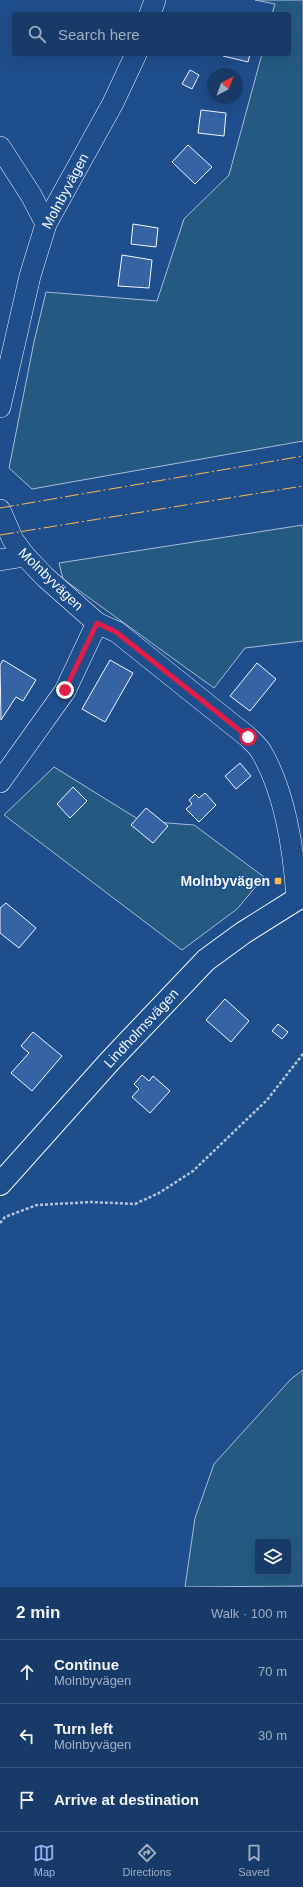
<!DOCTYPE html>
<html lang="en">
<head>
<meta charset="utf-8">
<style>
	body { margin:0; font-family:Arial,sans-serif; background:#244571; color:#f1f3f6 }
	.controls { position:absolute; right:12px; bottom:12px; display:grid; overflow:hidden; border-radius:4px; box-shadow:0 4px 16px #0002 }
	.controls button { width:36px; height:36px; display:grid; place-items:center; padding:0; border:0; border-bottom:1px solid #36547d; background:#173a69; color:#f1f3f6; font:20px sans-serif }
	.compass { position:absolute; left:207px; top:68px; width:36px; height:36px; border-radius:50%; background:#173a69; box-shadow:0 4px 16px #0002; rotate:41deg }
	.stop { position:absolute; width:12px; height:12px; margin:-9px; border:3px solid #e11d48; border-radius:50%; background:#fff }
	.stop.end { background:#e11d48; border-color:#fff; box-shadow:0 1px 4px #0008 }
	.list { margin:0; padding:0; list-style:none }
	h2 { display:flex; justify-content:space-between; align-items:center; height:52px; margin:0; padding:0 16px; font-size:17px }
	h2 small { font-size:13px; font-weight:400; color:#9eadc0 }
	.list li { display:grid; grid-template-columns:26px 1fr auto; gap:12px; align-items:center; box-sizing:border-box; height:64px; padding:0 16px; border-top:1px solid #36547d }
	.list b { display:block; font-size:15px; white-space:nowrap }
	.list p { margin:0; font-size:13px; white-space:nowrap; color:#9eadc0 }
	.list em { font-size:13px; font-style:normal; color:#9eadc0 }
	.icon { flex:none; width:22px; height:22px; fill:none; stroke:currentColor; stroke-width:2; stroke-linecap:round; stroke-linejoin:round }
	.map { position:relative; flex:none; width:303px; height:1587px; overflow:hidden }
	.search { position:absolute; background:#173a69; box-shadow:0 4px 16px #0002; left:12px; right:12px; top:12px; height:44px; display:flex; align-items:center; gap:10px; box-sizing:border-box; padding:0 14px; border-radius:4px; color:#9eadc0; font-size:15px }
	.sheet { height:244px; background:#173a69 }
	nav { display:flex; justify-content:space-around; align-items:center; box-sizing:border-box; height:56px; border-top:1px solid #36547d; background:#173a69; font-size:11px; color:#9eadc0 }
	nav a { display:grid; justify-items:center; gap:2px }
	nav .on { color:#95b2f1 }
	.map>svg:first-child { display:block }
</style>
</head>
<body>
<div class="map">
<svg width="303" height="1587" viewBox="0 0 303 1587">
	<rect width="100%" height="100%" fill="#1f4e8c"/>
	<g fill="#245a82" stroke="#a8bbd7" fill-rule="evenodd">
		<polygon points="255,0 303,0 303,441 32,489 9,468 34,342 46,292 157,301 184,219 229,175 262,54 289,54 289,14 272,14 275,4"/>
		<polygon points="303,525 303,641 245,648 214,688 63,579 59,563"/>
		<polygon points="54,767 141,821 194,825 264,877 237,909 182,950 4,815"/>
		<path d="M303 1370V1586L185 1587 195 1518 214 1464 291 1379ZM258 1542H288V1572H258Z"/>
	</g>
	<g fill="#3563a3" stroke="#f2f6ff">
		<polygon points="223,54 250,54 248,62 223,56"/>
		<polygon points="190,70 199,75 192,89 182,84"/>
		<polygon points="201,110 226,113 224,136 198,133"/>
		<polygon points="188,145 212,167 195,184 172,162"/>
		<polygon points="133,224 158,228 156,247 131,244"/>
		<polygon points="122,255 152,260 149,288 118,286"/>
		<polygon points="3,660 36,680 23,701 16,697 1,720 0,665"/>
		<polygon points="110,660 133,673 105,722 82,709"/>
		<polygon points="257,663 276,679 250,711 230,696"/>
		<polygon points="240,763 251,776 236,789 225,776"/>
		<polygon points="73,787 87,801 70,818 57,804"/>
		<polygon points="205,793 216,805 199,822 186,809 192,804 189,800 195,794 199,798"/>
		<polygon points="146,808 168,826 153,843 131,825"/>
		<polygon points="6,903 36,928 19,948 0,933 0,908"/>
		<polygon points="225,999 249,1021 231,1042 206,1020"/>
		<polygon points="278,1024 288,1032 282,1039 272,1031"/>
		<polygon points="33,1032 62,1056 32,1091 11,1073 29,1053 21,1046"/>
		<polygon points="142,1075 149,1081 153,1076 170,1091 150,1113 132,1097 139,1089 134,1084"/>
	</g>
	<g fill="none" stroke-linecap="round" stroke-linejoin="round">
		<g stroke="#f2f6ff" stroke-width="22">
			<g id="minor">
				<polyline points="150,14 155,0"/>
				<polyline points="0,147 31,195 46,224"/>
				<polyline points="0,407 30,276 46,224 113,103 136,54"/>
				<path d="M0 510 13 540 25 556 45 577 97 623 117 632 248 737C253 742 259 747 262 753 285 793 294 853 297 899"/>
				<polyline points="0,560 25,556"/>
				<polyline points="0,782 65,691 97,623"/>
			</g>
		</g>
		<g stroke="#f2f6ff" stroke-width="24">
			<polyline id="major" points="0,1184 110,1061 206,960 243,933 297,899 303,896"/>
		</g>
		<polyline stroke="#b3c4dc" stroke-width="2.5" stroke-dasharray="3 2" stroke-linecap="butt" points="0,1223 5,1217 37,1205 91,1202 135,1204 159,1193 193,1171 267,1100 303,1054"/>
		<use href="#minor" stroke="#1f4e8c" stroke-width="21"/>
		<use href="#major" stroke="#1f4e8c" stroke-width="22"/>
		<g stroke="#ffb74d" stroke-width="1" stroke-dasharray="14 3 2 3" stroke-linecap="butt">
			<polyline points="0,508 303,456"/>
			<polyline points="0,535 303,486"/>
		</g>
	</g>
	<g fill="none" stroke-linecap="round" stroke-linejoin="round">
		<polyline stroke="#e11d48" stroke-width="5" points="65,690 97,623 116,632 248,737"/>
	</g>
	<rect fill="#ffb74d" stroke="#1f4e8c" stroke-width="1.5" x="274" y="877" width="8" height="8" rx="2"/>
	<g text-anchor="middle" stroke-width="3" stroke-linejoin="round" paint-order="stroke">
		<g font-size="14" fill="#f2f6ff" stroke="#1f4e8c">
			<text transform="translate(65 191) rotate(-62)" y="5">Molnbyvägen</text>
			<text transform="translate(51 579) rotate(44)" y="5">Molnbyvägen</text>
			<text transform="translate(141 1028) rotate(-47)" y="5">Lindholmsvägen</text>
		</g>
		<g font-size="14" font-weight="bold" fill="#f2f6ff" stroke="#1f4e8c" text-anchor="end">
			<text x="270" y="886">Molnbyvägen</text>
		</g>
	</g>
</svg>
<div class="controls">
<button><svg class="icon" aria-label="layers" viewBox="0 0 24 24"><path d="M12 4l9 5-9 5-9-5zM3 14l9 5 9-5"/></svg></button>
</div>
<svg class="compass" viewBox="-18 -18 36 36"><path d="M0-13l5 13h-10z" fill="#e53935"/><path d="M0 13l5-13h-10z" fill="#9eadc0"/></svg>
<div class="stop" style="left:248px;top:737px"></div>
<div class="stop end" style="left:65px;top:690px"></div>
<div class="search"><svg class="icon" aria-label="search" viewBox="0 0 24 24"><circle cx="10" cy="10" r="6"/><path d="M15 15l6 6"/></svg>Search here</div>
</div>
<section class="sheet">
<h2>2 min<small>Walk · 100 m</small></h2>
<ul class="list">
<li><svg class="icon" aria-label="ahead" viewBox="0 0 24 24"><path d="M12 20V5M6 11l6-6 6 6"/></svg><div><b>Continue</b><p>Molnbyvägen</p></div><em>70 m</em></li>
<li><svg class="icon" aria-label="left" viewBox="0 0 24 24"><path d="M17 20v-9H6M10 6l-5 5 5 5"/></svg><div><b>Turn left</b><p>Molnbyvägen</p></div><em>30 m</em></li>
<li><svg class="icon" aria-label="arrive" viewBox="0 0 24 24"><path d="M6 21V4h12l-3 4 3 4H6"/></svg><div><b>Arrive at destination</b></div></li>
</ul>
</section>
<nav>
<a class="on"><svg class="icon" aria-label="map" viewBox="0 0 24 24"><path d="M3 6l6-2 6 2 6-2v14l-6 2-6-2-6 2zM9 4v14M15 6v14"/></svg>Map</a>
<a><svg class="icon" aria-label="directions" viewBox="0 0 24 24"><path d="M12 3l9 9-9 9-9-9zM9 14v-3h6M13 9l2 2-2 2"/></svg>Directions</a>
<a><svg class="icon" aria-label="saved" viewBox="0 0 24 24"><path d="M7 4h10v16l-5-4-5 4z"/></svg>Saved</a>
</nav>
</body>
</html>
